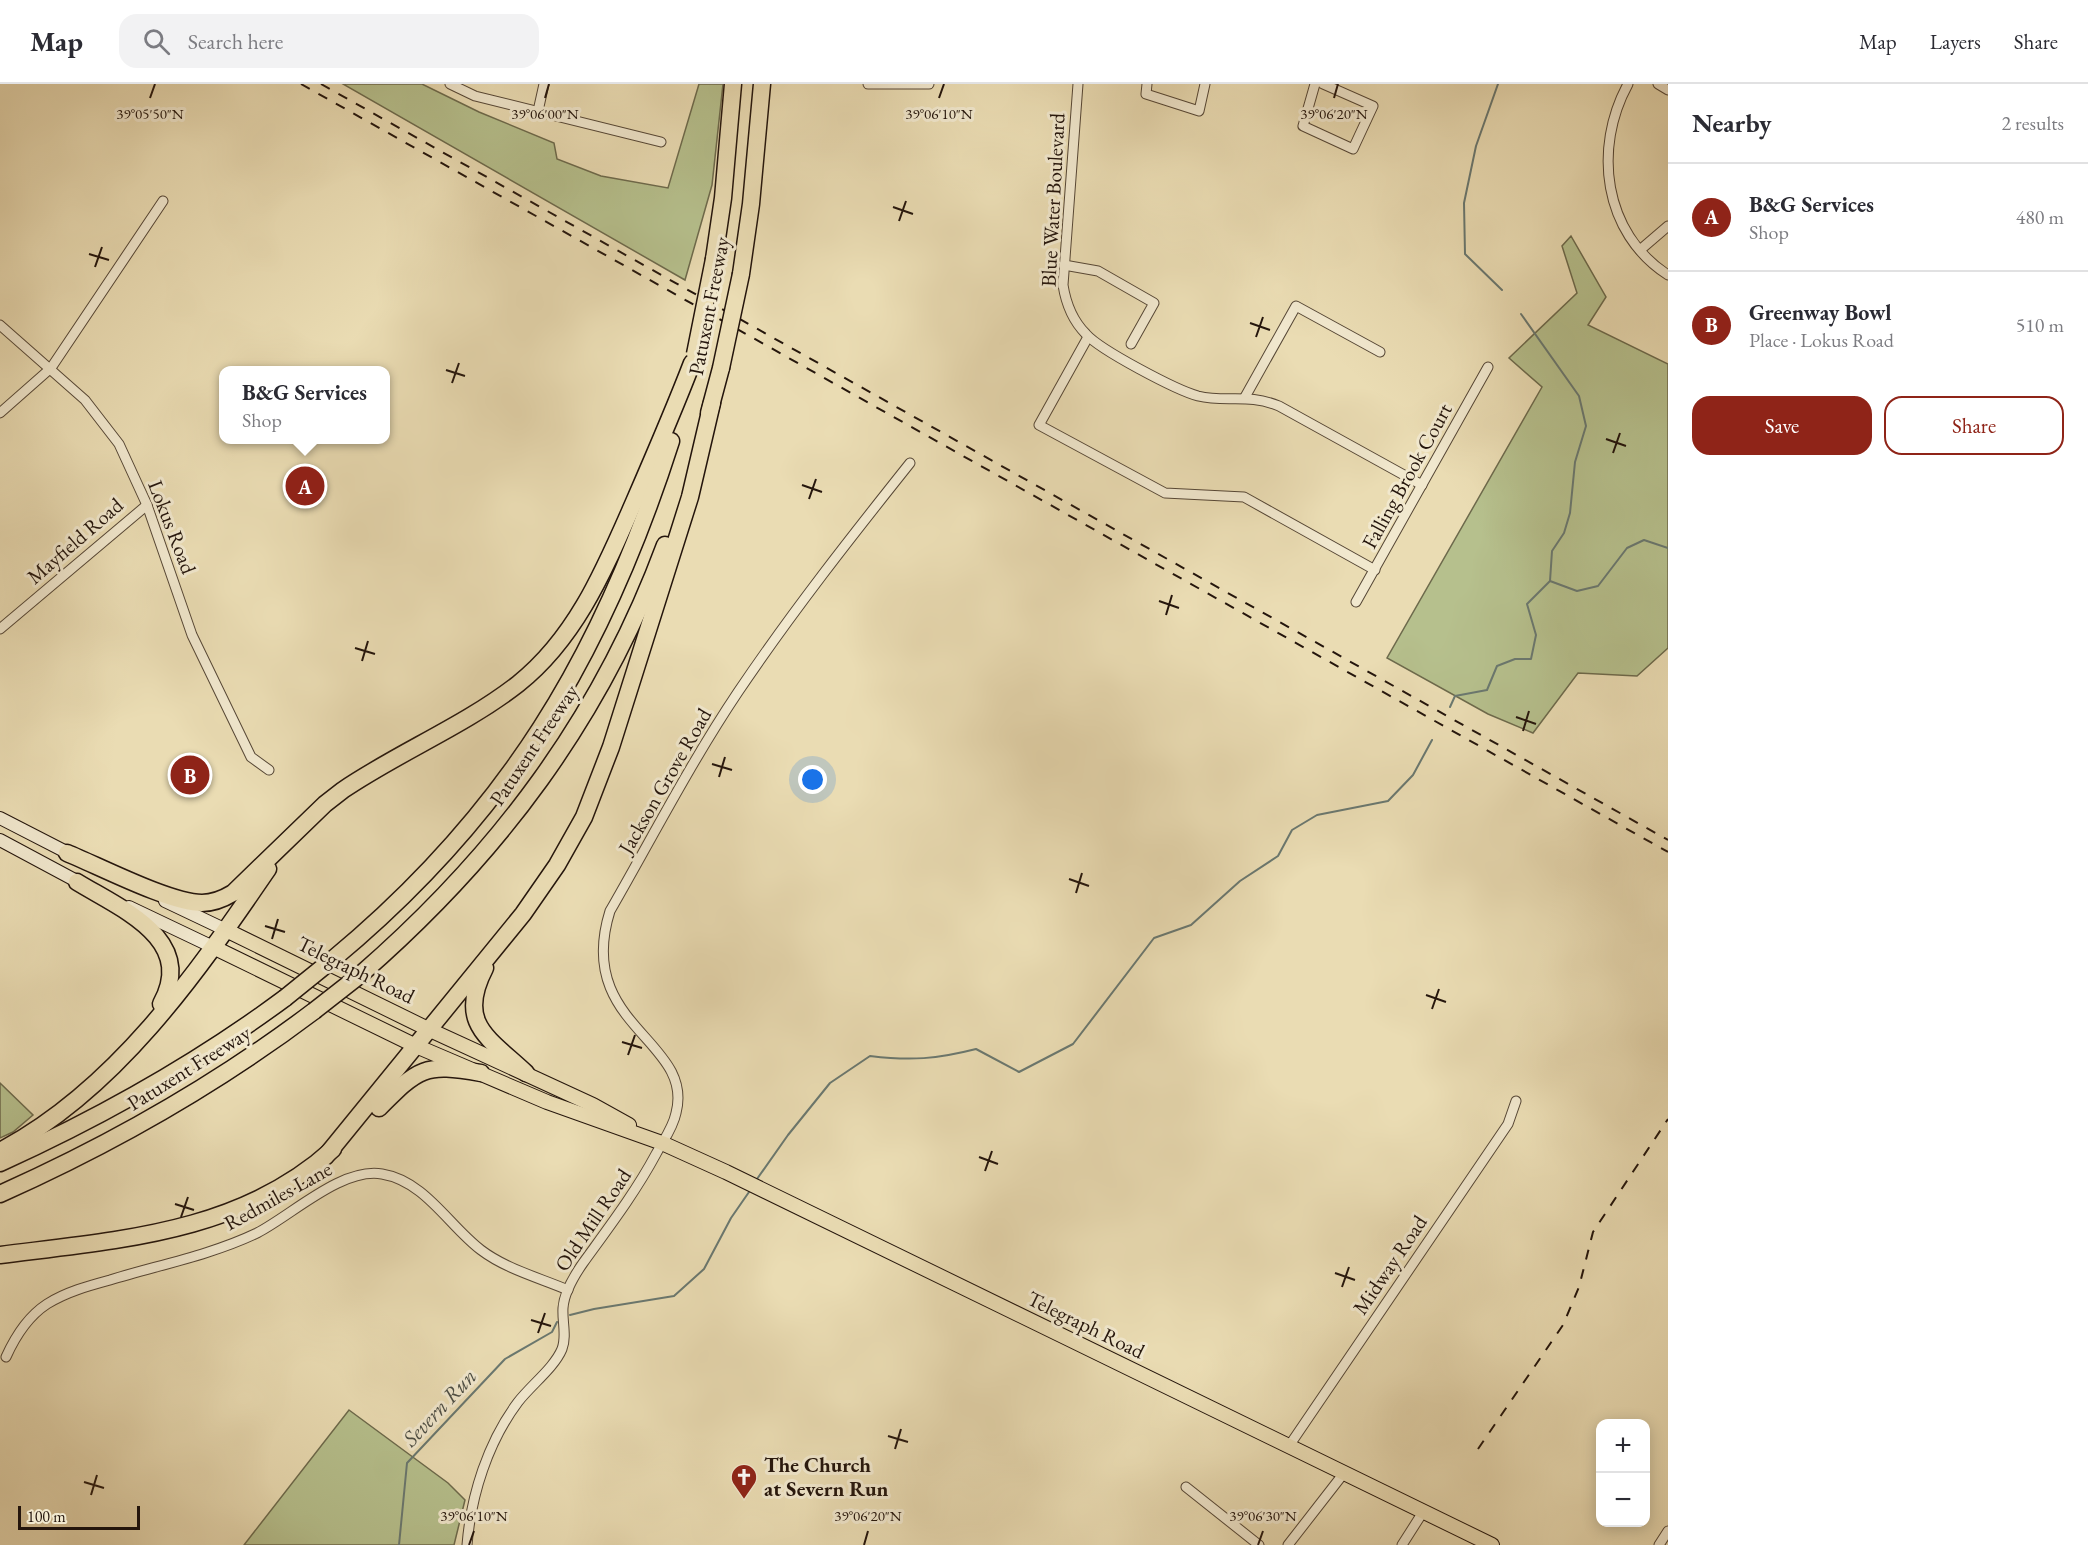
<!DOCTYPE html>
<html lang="en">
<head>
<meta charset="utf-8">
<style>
	body { margin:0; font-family:"EB Garamond",serif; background:#f2f2f3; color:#2b2b33 }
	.controls { position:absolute; right:18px; bottom:18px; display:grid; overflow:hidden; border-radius:12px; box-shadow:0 3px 15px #0003 }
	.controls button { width:54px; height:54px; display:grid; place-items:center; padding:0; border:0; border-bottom:2px solid #e1e1e2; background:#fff; color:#2b2b33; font:30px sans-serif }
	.scale { position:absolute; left:18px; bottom:15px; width:122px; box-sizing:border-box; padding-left:6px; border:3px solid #24150c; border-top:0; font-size:16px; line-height:21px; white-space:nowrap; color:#24150c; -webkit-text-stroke:4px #f1e8ce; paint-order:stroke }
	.you { position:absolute; left:813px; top:696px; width:21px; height:21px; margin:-15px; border:4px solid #fff; border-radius:50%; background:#1a73e8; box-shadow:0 0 0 9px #1a73e833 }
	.badge { display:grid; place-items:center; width:39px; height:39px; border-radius:50%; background:#8f2418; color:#fff; font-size:20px; font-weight:700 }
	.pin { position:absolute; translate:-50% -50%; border:3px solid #fff; box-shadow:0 2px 6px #0006 }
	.popup { position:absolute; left:219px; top:282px; width:171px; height:78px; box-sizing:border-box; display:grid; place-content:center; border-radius:12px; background:#fff; filter:drop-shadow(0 2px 4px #0005); font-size:20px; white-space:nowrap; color:#7c7c81 }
	.popup b { font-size:22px; color:#2b2b33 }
	.popup::after { content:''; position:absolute; left:50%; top:100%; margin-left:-12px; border:12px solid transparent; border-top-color:#fff }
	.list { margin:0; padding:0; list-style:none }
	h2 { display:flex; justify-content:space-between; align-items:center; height:78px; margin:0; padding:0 24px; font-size:26px }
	h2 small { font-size:20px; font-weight:400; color:#7c7c81 }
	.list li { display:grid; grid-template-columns:39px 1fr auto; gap:18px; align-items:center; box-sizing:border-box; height:108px; padding:0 24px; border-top:2px solid #e1e1e2 }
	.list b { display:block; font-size:22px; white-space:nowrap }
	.list p { margin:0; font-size:20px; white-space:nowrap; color:#7c7c81 }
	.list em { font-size:20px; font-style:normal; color:#7c7c81 }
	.actions { display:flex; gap:12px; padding:18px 24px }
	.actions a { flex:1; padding:14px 0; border:2px solid #8f2418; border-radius:18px; text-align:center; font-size:21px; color:#8f2418 }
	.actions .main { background:#8f2418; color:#fff }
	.icon { flex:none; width:33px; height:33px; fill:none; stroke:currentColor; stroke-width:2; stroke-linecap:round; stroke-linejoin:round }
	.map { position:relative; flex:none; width:1668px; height:1461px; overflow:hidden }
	header { display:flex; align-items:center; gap:36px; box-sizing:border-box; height:84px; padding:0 30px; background:#fff; border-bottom:2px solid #e1e1e2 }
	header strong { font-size:28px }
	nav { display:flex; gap:33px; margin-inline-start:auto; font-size:21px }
	.search { width:420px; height:54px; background:#f2f2f3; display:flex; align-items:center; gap:15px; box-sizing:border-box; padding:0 21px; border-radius:18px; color:#7c7c81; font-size:22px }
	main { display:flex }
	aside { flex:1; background:#fff }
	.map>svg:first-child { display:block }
</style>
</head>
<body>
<header>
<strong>Map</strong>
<div class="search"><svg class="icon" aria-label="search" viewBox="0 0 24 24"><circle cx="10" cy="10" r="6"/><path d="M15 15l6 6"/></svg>Search here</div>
<nav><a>Map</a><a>Layers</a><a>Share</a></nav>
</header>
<main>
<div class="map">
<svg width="1668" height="1461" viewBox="0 0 1668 1461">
	<rect width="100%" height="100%" fill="#eadcb3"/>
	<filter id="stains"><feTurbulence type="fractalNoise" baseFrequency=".00333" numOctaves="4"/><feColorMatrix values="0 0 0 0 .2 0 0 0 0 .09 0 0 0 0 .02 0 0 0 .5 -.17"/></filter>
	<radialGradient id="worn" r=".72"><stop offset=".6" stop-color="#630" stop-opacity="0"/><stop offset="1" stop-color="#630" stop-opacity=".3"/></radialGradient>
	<g fill="#b6c08d" stroke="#6d6a4c" stroke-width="1.5">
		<polygon points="343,0 422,0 479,28 554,59 557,75 601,92 668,104 699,0 723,0 712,101 685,196"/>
		<polygon points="1571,152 1606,213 1588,241 1668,280 1668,564 1637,592 1578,589 1533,649 1488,630 1387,574 1542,303 1509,274 1577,209 1562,162"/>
		<polygon points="0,999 33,1031 13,1048 0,1054"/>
		<polygon points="349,1326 448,1399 465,1416 454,1461 244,1461"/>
	</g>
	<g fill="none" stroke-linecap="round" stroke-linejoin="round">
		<g stroke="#6a7870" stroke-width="2">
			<polyline points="1498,0 1476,62 1464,119 1465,170 1502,206"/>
			<polyline points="1550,497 1577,507 1598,502 1627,464 1644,456 1668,464"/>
			<polyline points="1450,623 1455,612 1487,606 1497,582 1515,575 1531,575 1536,551 1527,520 1550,497 1552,467 1564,449 1570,429 1575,378 1586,342 1579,312 1521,230"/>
			<path d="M757 1095 788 1051 830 999 870 972C911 977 937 975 976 965L1019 988 1073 960 1154 854 1191 841 1240 797 1278 772 1292 746 1317 731 1388 717 1413 691 1432 656"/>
			<polyline points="570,1231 594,1225 674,1212 704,1185 731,1134 749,1108"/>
			<polyline points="399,1461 407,1379 505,1275 552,1248 557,1238"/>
		</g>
		<g stroke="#564736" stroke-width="11">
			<g id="street">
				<polyline points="450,0 475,12 661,58"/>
				<polyline points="868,0 929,0"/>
				<path d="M1078 0 1063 201C1066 220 1072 236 1086 250 1100 266 1176 306 1198 312 1227 319 1247 309 1279 322L1422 401"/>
				<polyline points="1147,0 1146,10 1199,27 1205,0"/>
				<polyline points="1315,0 1303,42 1353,65 1373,22 1323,0"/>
				<path d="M1628 0C1593 64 1603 149 1668 191"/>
				<polyline points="1658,0 1668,6"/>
				<polyline points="538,27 544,0"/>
				<polyline points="1640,166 1668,142"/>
				<polyline points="1064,181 1098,187 1154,219 1131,260"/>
				<polyline points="0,241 85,316 119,360 147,421 192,551 251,673 269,686"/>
				<polyline points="1088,253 1039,341 1165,409 1244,413 1375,486"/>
				<polyline points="1245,313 1296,222 1380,268"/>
				<polyline points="0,329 51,284 163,117"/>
				<polyline points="1356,518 1488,283"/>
				<polyline points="0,545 147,421"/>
				<path d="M6 1273C15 1253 27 1233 47 1220 66 1208 88 1202 110 1196 159 1181 211 1171 257 1149 292 1131 342 1083 382 1090 425 1097 449 1142 481 1166 506 1185 540 1194 568 1206"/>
				<polyline points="1289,1362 1508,1040 1516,1017"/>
				<polyline points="1186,1403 1259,1461"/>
				<path d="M467 1461C471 1411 488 1358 518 1318 531 1301 554 1284 562 1265 567 1252 562 1237 563 1224 564 1208 574 1192 583 1179 609 1143 635 1109 656 1070 663 1057 673 1044 676 1029 695 956 574 942 610 827 652 754 691 678 738 608 792 528 851 453 910 379"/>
				<polyline points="1288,1461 1344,1389"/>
				<polyline points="1402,1461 1423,1428"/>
				<polyline points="1659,1461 1668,1447"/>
			</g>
		</g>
		<g stroke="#24150c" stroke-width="14">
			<g id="secondary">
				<polyline points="0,734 74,772"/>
				<polyline points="0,756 84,801"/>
				<polyline points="165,817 226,846"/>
				<polyline points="129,823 213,863"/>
			</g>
		</g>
		<g stroke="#24150c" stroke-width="16">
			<g id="primary">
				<polyline points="226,846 430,946 593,1021 629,1041"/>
				<polyline points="213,863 416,962 547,1018 662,1059 726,1088 1492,1461"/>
			</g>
		</g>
		<g stroke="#24150c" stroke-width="19">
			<g id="highway">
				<polyline points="714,175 723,114 733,0"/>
				<polyline points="741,190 751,120 762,0"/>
				<polyline points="709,329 721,284"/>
				<path d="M67 769C99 782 170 819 202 819 214 819 223 815 233 809L325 720 343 706C399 668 464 642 518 600 577 553 605 484 634 418 654 372 674 326 692 279"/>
				<path d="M77 798C121 825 197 855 161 920"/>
				<path d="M332 876C507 731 602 573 671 357"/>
				<path d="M485 884C456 940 489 954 526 989"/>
				<path d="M360 891C498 771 601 634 665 461"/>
				<path d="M379 1024C419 984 424 979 481 989"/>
				<path d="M0 1067C116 1006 196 890 268 785"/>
				<polyline points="325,1073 523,830 557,781 584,733 611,663 690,413 712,319"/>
				<path d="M0 1079C101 1033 196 980 285 914"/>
				<path d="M0 1110C112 1060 216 1001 314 927"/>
				<path d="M0 1171C118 1156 241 1149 333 1065"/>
			</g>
		</g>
		<use href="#street" stroke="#f1e8ce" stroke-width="9"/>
		<use href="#secondary" stroke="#f1e8ce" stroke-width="12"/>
		<use href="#primary" stroke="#eadcb3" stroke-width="14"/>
		<use href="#highway" stroke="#eadcb3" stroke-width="16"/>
		<g stroke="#24150c" stroke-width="2" stroke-dasharray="10 10" stroke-linecap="butt">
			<polyline points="301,0 1668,768"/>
			<polyline points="321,0 1668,756"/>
			<polyline points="1478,1365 1563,1241 1579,1203 1593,1148 1668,1035"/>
		</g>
		<g stroke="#24150c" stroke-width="19" stroke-linecap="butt">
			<g id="highway-bridge">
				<polyline points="695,270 714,175"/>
				<polyline points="721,284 741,190"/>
				<polyline points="285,914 332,876"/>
				<polyline points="314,927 360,891"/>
			</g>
		</g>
		<use href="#highway-bridge" stroke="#eadcb3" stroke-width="16"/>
	</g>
	<path fill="none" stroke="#24150c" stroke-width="2" d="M150 14 155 0M545 14 549 0M939 14 944 0M1334 14 1338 0M893 123 913 130M899 137 906 117M89 170 109 176M95 183 102 163M1250 239 1270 246M1256 253 1263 233M446 286 465 292M452 299 459 279M1606 355 1626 362M1613 369 1620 349M802 401 822 408M809 415 816 395M1159 517 1179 524M1166 531 1172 511M355 564 375 570M362 577 368 557M1516 633 1536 640M1523 647 1529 627M712 680 732 686M719 693 725 673M1069 795 1089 802M1076 809 1082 789M265 842 285 848M272 855 278 835M1426 911 1446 918M1432 925 1439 905M622 958 642 964M628 971 635 951M979 1073 998 1080M985 1087 992 1067M175 1120 194 1126M181 1133 188 1113M1335 1189 1355 1196M1342 1203 1349 1183M531 1236 551 1242M538 1249 545 1229M888 1352 908 1358M895 1365 901 1345M84 1398 104 1404M91 1411 97 1391M469 1461 474 1447M864 1461 868 1447M1258 1461 1263 1447"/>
	<defs>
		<g id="church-pin" transform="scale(1.35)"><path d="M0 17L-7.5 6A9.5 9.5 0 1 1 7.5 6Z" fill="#8f2418" stroke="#f1e8ce"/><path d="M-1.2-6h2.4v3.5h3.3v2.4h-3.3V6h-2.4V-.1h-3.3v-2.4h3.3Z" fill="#fff"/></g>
	</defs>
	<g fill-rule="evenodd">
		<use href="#church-pin" x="744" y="1393"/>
	</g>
	<g text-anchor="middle" stroke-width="6" stroke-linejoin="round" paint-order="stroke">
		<g font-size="21" fill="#24150c" stroke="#f1e8ce">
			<text transform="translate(1053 116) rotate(-87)" y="7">Blue Water Boulevard</text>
			<text transform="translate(709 222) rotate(-79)" y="7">Patuxent Freeway</text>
			<text transform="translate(1407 392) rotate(-61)" y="7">Falling Brook Court</text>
			<text transform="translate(172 443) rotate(69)" y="7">Lokus Road</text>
			<text transform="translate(75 457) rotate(-41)" y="7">Mayfield Road</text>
			<text transform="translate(534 661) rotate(-56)" y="7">Patuxent Freeway</text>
			<text transform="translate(665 697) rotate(-60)" y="7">Jackson Grove Road</text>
			<text transform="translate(356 886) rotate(26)" y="7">Telegraph Road</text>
			<text transform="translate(189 984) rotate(-32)" y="7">Patuxent Freeway</text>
			<text transform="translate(278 1112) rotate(-29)" y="7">Redmiles Lane</text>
			<text transform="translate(593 1136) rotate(-56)" y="7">Old Mill Road</text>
			<text transform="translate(1390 1181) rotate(-56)" y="7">Midway Road</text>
			<text transform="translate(1086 1241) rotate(26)" y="7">Telegraph Road</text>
		</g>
		<g font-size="21" font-weight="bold" fill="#24150c" stroke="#f1e8ce" text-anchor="start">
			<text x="764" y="1388">The Church<tspan x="764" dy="24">at Severn Run</tspan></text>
		</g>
		<g font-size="22" font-style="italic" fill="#4d4f46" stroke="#f1e8ce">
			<text transform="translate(439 1323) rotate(-47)" y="8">Severn Run</text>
		</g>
	</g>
	<g font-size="15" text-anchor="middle" fill="#24150c" stroke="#f1e8ce" stroke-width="6" stroke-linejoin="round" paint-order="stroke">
		<text x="150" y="35">39°05'50"N</text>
		<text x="545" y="35">39°06'00"N</text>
		<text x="939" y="35">39°06'10"N</text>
		<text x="1334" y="35">39°06'20"N</text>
		<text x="474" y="1437">39°06'10"N</text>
		<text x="868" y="1437">39°06'20"N</text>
		<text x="1263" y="1437">39°06'30"N</text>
	</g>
	<rect width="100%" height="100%" filter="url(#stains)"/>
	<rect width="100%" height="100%" fill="url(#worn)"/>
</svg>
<div class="controls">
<button>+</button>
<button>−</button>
</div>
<div class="scale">100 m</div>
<div class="you"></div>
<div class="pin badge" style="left:305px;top:402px">A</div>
<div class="popup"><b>B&amp;G Services</b>Shop</div>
<div class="pin badge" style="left:190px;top:691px">B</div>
</div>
<aside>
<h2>Nearby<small>2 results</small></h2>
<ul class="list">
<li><span class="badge">A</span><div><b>B&amp;G Services</b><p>Shop</p></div><em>480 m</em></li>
<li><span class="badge">B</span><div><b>Greenway Bowl</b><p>Place · Lokus Road</p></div><em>510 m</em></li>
</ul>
<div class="actions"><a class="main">Save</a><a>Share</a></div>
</aside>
</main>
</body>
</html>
